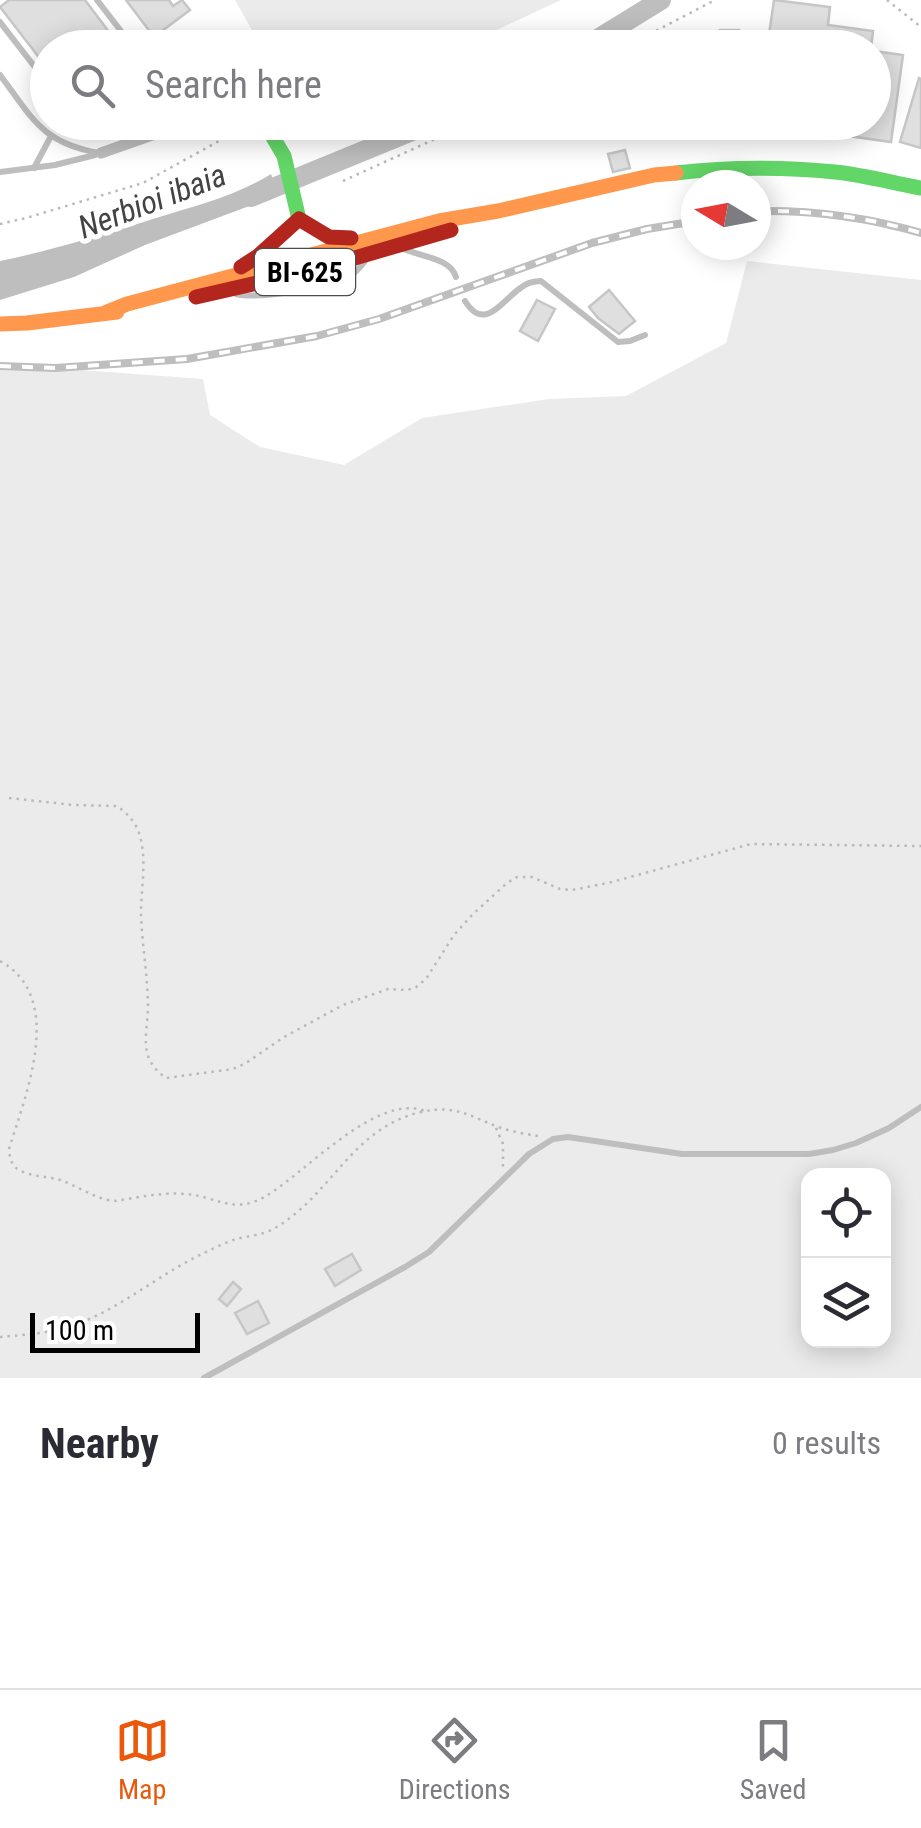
<!DOCTYPE html>
<html lang="en">
<head>
<meta charset="utf-8">
<style>
	body { margin:0; font-family:"Roboto Condensed",sans-serif; background:#f7f7f7; color:#2b2b33 }
	.controls { position:absolute; right:30px; bottom:30px; display:grid; overflow:hidden; border-radius:20px; box-shadow:0 5px 25px #0003 }
	.controls button { width:90px; height:90px; display:grid; place-items:center; padding:0; border:0; border-bottom:2px solid #e1e1e2; background:#fff; color:#2b2b33; font:50px sans-serif }
	.compass { position:absolute; left:681px; top:170px; width:90px; height:90px; border-radius:50%; background:#fff; box-shadow:0 5px 25px #0003; rotate:280deg }
	.scale { position:absolute; left:30px; bottom:25px; width:170px; box-sizing:border-box; padding-left:10px; border:5px solid #000; border-top:0; font-size:28px; line-height:35px; white-space:nowrap; color:#000; -webkit-text-stroke:8px #fff; paint-order:stroke }
	.list { margin:0; padding:0; list-style:none }
	h2 { display:flex; justify-content:space-between; align-items:center; height:130px; margin:0; padding:0 40px; font-size:42px }
	h2 small { font-size:32px; font-weight:400; color:#7c7c81 }
	.icon { flex:none; width:55px; height:55px; fill:none; stroke:currentColor; stroke-width:2; stroke-linecap:round; stroke-linejoin:round }
	.map { position:relative; flex:none; width:921px; height:1378px; overflow:hidden }
	.search { position:absolute; background:#fff; box-shadow:0 5px 25px #0003; left:30px; right:30px; top:30px; height:110px; display:flex; align-items:center; gap:25px; box-sizing:border-box; padding:0 35px; border-radius:55px; color:#7c7c81; font-size:38px }
	.sheet { height:310px; background:#fff }
	nav { display:flex; justify-content:space-around; align-items:center; box-sizing:border-box; height:140px; border-top:2px solid #e1e1e2; background:#fff; font-size:28px; color:#7c7c81 }
	nav a { display:grid; justify-items:center; gap:5px }
	nav .on { color:#ea580c }
	.map>svg:first-child { display:block }
</style>
</head>
<body>
<div class="map">
<svg width="921" height="1378" viewBox="0 0 921 1378">
	<rect width="100%" height="100%" fill="#fff"/>
	<g fill="#ebebeb" fill-rule="evenodd">
		<polygon points="235,0 561,0 460,47 262,48"/>
		<path d="M747 261 921 280V1378H0V364L203 379 210 415 260 447 344 465 422 418 549 399 626 396 726 343ZM808 1176H884V1340H808Z"/>
	</g>
	<path fill="#bebebe" d="M271 174 279 195 145 245 74 277 0 300V261C53 250 105 234 156 218 195 206 236 196 271 174Z"/>
	<g fill="none" stroke-linecap="round" stroke-linejoin="round">
		<g stroke="#bebebe" stroke-width="20">
			<polyline points="583,48 661,0"/>
			<polyline points="251,197 434,122"/>
		</g>
	</g>
	<g fill="#dfdfdf" stroke="#c6c6c6" stroke-width="2.5">
		<polygon points="9,0 85,0 121,48 48,48 48,69 0,7"/>
		<polygon points="126,0 169,0 173,6 182,0 190,10 154,37"/>
		<polygon points="774,0 830,7 828,25 873,31 871,48 767,48"/>
		<polygon points="720,30 739,30 739,48 693,48"/>
		<polygon points="874,51 903,55 891,142 813,131 812,134 770,128 770,122 874,122"/>
		<polygon points="919,78 921,79 921,148 900,142"/>
		<rect x="650" y="122" width="89" height="12"/>
		<polygon points="625,150 630,168 613,172 608,154"/>
		<polygon points="609,290 635,321 619,334 598,318 589,307"/>
		<polygon points="537,300 555,309 538,341 520,331"/>
		<polygon points="352,1254 361,1270 335,1286 325,1269"/>
		<polygon points="233,1282 241,1289 227,1306 219,1299"/>
		<polygon points="258,1301 269,1323 247,1334 235,1313"/>
	</g>
	<g fill="none" stroke-linecap="round" stroke-linejoin="round">
		<g stroke="#b9b9b9" stroke-width="2.5" stroke-dasharray="2.5 5" stroke-linecap="butt">
			<polyline points="887,0 921,27"/>
			<polyline points="623,48 715,0"/>
			<polyline points="343,181 472,122"/>
			<polyline points="0,224 26,218 143,183 237,131 253,126"/>
			<path d="M9 798 74 805 117 806C128 814 136 822 140 836 147 862 141 888 141 914 142 945 148 977 148 1008 147 1038 138 1058 166 1078L233 1069 246 1063 284 1037 343 1005 388 989 407 990 415 988 426 979 454 935 472 915 507 883 517 877H532L560 889 572 890 608 883 751 844 921 846"/>
			<path d="M0 961C66 997 26 1094 9 1149 10 1159 11 1165 19 1170 31 1177 47 1176 60 1180 78 1186 95 1199 114 1201 136 1198 161 1192 184 1194 215 1195 233 1216 266 1196 304 1174 377 1092 425 1111"/>
			<polyline points="496,1128 503,1144 503,1168"/>
			<path d="M0 1337C20 1335 41 1334 61 1329 112 1316 154 1277 202 1254 213 1249 225 1242 237 1239 248 1236 263 1235 273 1229 331 1197 351 1128 421 1112 456 1104 471 1117 501 1128 513 1132 526 1134 538 1136"/>
		</g>
		<g stroke="#bebebe" stroke-width="6">
			<polyline points="97,0 134,48"/>
			<polyline points="0,22 48,84"/>
			<path d="M0 75C33 119 42 143 99 153"/>
			<polyline points="89,122 101,122"/>
			<polyline points="34,168 51,136"/>
			<polyline points="0,172 55,165 95,155"/>
			<path d="M404 249C422 257 450 258 456 277"/>
			<path d="M236 294C261 300 323 287 347 277 355 274 360 268 365 261"/>
			<path d="M465 301C486 335 504 296 525 285 531 281 534 282 541 281L618 342 630 341 645 335"/>
			<polyline points="204,1378 405,1267 429,1252 529,1154 553,1139 568,1137 682,1154 809,1154 833,1150 856,1143 889,1128 921,1107"/>
		</g>
		<polyline stroke="#bebebe" stroke-width="11" points="101,153 189,122"/>
		<g stroke="#63d668" stroke-width="15">
			<polyline points="264,122 284,156 299,219"/>
			<path d="M676 173C728 167 783 167 835 172 864 175 893 183 921 188"/>
		</g>
		<g stroke="#ff974d" stroke-width="15">
			<polyline points="107,312 127,304 439,221 498,211 654,175 676,173"/>
			<polyline points="0,324 27,323 117,312"/>
		</g>
		<g stroke="#b3261e" stroke-width="15">
			<polyline points="241,267 258,256 299,219 329,237 351,238"/>
			<polyline points="196,297 310,271 451,230"/>
		</g>
		<g stroke="#bebebe" stroke-width="8">
			<g id="rail">
				<path d="M756 211C812 210 867 217 921 233"/>
				<polyline points="0,366 55,368 187,359 317,336 379,319 592,243 647,229 696,221"/>
			</g>
		</g>
		<use href="#rail" stroke="#fff" stroke-width="4" stroke-dasharray="11" stroke-linecap="butt"/>
	</g>
	<g text-anchor="middle" stroke-width="10" stroke-linejoin="round" paint-order="stroke">
		<rect fill="#fff" stroke="#4c4c4c" stroke-width="2.5" x="255" y="249" width="100" height="46" rx="8"/>
		<g font-size="28" font-weight="bold" fill="#000">
			<text x="305" y="282">BI-625</text>
		</g>
		<g font-size="32" font-style="italic" fill="#434343" stroke="#fff">
			<text transform="translate(152 201) rotate(-21)" y="11">Nerbioi ibaia</text>
		</g>
	</g>
</svg>
<div class="controls">
<button><svg class="icon" aria-label="locate" viewBox="0 0 24 24"><circle cx="12" cy="12" r="6"/><path d="M12 2v4M12 18v4M2 12h4M18 12h4"/></svg></button>
<button><svg class="icon" aria-label="layers" viewBox="0 0 24 24"><path d="M12 4l9 5-9 5-9-5zM3 14l9 5 9-5"/></svg></button>
</div>
<svg class="compass" viewBox="-18 -18 36 36"><path d="M0-13l5 13h-10z" fill="#e53935"/><path d="M0 13l5-13h-10z" fill="#7c7c81"/></svg>
<div class="scale">100 m</div>
<div class="search"><svg class="icon" aria-label="search" viewBox="0 0 24 24"><circle cx="10" cy="10" r="6"/><path d="M15 15l6 6"/></svg>Search here</div>
</div>
<section class="sheet">
<h2>Nearby<small>0 results</small></h2>
<ul class="list">
</ul>
</section>
<nav>
<a class="on"><svg class="icon" aria-label="map" viewBox="0 0 24 24"><path d="M3 6l6-2 6 2 6-2v14l-6 2-6-2-6 2zM9 4v14M15 6v14"/></svg>Map</a>
<a><svg class="icon" aria-label="directions" viewBox="0 0 24 24"><path d="M12 3l9 9-9 9-9-9zM9 14v-3h6M13 9l2 2-2 2"/></svg>Directions</a>
<a><svg class="icon" aria-label="saved" viewBox="0 0 24 24"><path d="M7 4h10v16l-5-4-5 4z"/></svg>Saved</a>
</nav>
</body>
</html>
